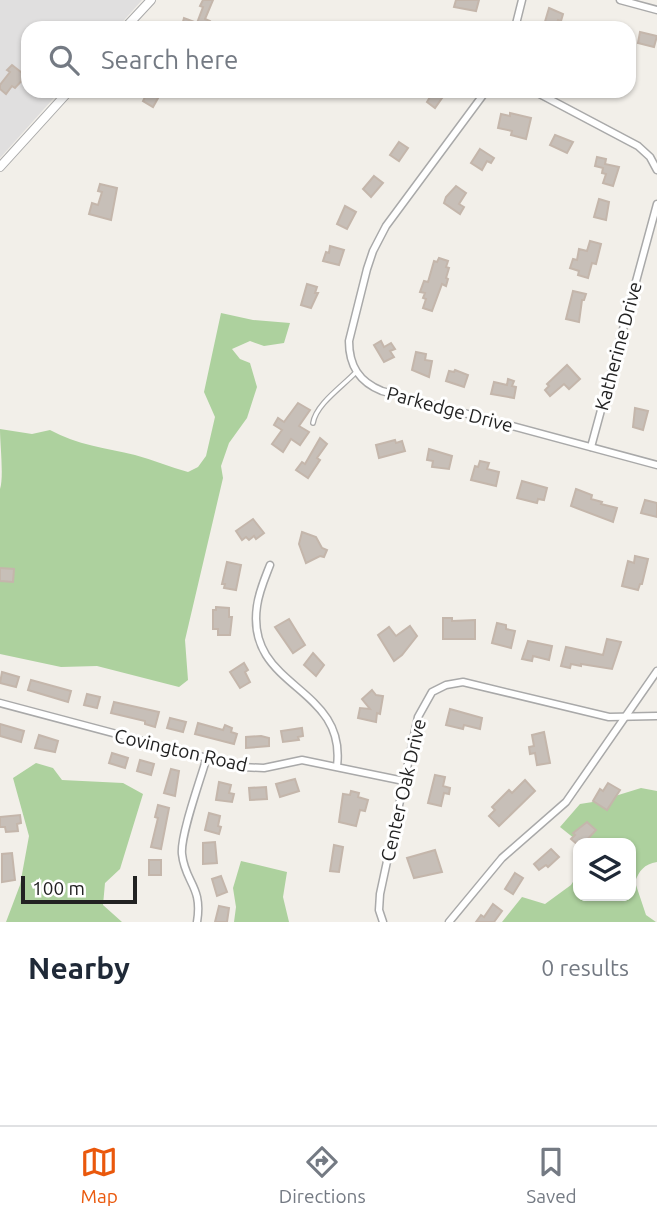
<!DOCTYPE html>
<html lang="en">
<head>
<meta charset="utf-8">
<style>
	body { margin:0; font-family:Ubuntu,sans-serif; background:#f6f6f7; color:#1f2937 }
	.controls { position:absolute; right:21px; bottom:21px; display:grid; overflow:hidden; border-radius:14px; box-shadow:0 2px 5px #0004 }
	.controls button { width:63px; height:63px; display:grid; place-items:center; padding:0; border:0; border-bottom:2px solid #e0e1e3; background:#fff; color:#1f2937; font:35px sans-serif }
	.scale { position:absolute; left:21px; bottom:18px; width:116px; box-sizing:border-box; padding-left:7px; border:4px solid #222; border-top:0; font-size:19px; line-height:24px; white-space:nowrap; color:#222; -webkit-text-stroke:5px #fff; paint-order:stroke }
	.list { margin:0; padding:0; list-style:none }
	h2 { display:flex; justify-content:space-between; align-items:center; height:91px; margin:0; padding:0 28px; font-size:30px }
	h2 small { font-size:23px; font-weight:400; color:#747a83 }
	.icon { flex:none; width:38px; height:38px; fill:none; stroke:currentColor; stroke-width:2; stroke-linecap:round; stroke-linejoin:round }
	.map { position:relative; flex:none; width:657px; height:922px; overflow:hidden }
	.search { position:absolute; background:#fff; box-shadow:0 2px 5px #0004; left:21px; right:21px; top:21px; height:77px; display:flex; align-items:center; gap:18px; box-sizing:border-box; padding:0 24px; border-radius:21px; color:#747a83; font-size:26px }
	.sheet { height:203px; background:#fff }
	nav { display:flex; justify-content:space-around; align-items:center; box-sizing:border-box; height:98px; border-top:2px solid #e0e1e3; background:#fff; font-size:19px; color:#747a83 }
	nav a { display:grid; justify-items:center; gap:4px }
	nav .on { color:#ea580c }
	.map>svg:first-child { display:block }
</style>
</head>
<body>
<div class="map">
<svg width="657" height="922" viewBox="0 0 657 922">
	<rect width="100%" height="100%" fill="#f2efe9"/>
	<polygon fill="#e0dfdf" points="0,0 142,0 117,28 28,28 28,91 60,91 0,158"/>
	<g fill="#add19e">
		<path d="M221 313 253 320 290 323 284 343 264 346 250 341 232 349 240 359 250 363 257 387 247 418 229 443 221 466 223 478 185 640 188 680 179 687 97 666 61 667 0 654V489C4 477 0 444 0 429L32 434 50 430C77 445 106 448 135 455 153 460 170 467 188 472L198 467 206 456 215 417 204 392Z"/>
		<polygon points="36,763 53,768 62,780 123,783 143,794 120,869 105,883 103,905 122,922 6,922 20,885 29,836 13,778"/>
		<path d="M641 788 657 791V862C644 864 639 871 635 882L646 915 656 922H502L522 897 545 904 571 885 578 874V896H631V843H580L560 827 580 804 599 801Z"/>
		<polygon points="241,861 287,872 283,897 289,922 234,922 236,907 233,888"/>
	</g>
	<g fill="#c7bfb8" stroke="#c4b6ab" stroke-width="2">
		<polygon points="203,0 213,0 205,19 210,21 208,28 184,28 185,26 182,25 184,18 197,23 203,7 200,6"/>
		<polygon points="456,0 479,0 476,11 454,7"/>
		<polygon points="549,8 563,14 561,21 558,20 555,28 544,25"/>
		<polygon points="640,32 657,36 654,47 638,43"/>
		<polygon points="12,65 26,76 15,88 12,86 6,94 0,89 0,85 10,72 7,70"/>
		<polygon points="148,91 162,91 153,107 143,101"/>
		<polygon points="421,91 431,91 442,98 435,108 427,102 430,97"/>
		<polygon points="510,113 531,118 526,139 511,135 512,131 498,128 501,114 510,116"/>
		<polygon points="555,135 573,142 567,153 550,145"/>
		<polygon points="399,142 408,148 399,161 390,155"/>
		<polygon points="480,149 494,158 491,163 487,161 482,170 471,163"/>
		<polygon points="597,157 606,159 605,164 619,167 613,186 603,183 606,174 602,173 603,168 595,166"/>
		<polygon points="374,176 383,183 371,197 363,189"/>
		<polygon points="100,184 117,188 111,220 89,214 92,203 98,205 102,192 98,191"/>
		<polygon points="456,186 466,193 459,204 464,207 460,214 444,203 446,197"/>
		<polygon points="599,199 609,202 606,220 594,217"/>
		<polygon points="345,206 356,212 347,229 337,224"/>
		<polygon points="590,241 601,244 596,264 592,263 588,278 578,275 579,271 570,268 573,259 577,260 579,249 587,251"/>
		<polygon points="330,246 344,250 339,265 323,261 326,252 329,253"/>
		<polygon points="439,258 448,261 446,267 449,268 446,278 448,279 446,286 442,284 432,311 423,308 426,299 423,298 425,293 420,292 424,281 428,282 434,261 437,262"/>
		<polygon points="307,284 317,287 315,293 318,293 311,308 301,305"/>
		<polygon points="573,291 586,294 584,300 582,300 579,322 566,319"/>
		<polygon points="381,341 384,347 391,343 395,349 390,351 394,357 384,362 374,345"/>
		<polygon points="416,352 426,354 425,360 432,361 429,377 412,370"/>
		<polygon points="567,365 580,379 569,389 564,384 550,396 545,390 549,386 547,384"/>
		<polygon points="455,370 468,375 464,387 446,381 449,371 454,372"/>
		<polygon points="508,379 514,381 512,386 516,387 514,398 491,394 494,382 507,385"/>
		<polygon points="298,403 310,410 299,426 309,432 300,445 291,439 283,452 272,444 282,430 274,425 278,418 284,422"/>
		<polygon points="635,408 648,411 643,430 633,427"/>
		<polygon points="320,438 327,444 317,458 320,460 308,478 296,470 302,462 305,464"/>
		<polygon points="395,440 396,443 402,441 405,451 379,458 376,445"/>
		<polygon points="429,449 452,456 449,469 432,467 433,461 427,460"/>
		<polygon points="480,461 489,463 487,469 499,472 496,486 471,480 475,466 478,467"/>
		<polygon points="522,481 547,488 544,500 538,499 537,503 517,498"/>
		<polygon points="576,489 592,495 591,499 602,502 601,504 617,508 613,522 571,506"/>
		<polygon points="645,500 657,503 657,517 641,513"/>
		<polygon points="253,519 264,533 256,539 254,536 249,540 246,537 242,540 236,531"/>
		<polygon points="302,532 316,537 322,548 327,550 324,557 320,556 306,563 299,544"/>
		<polygon points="635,556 648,559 642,584 640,584 638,590 622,586 628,561 634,563"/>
		<polygon points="227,562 241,565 236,590 224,588 225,584 222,584"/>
		<polygon points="0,568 14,569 13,582 0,581"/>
		<polygon points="216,607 229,608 229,617 232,617 230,635 218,635 218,629 213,629 213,610 216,610"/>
		<polygon points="443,618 452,618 452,621 475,620 475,639 443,639"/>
		<polygon points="289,619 305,645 293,653 275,627"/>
		<polygon points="497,623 506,625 506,629 515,631 511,648 492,643"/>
		<polygon points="410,626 417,636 402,655 394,661 378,635 389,627 396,636"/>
		<polygon points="607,639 621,642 612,669 581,664 581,666 571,664 570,668 561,666 566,647 603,655"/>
		<polygon points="528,641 552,646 549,660 533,656 532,661 522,659"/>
		<polygon points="313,653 324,665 316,676 304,665"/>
		<polygon points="244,663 248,670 245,672 250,682 240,688 230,672"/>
		<polygon points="2,672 19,677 16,687 0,683"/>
		<polygon points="31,680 71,691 68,702 28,690"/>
		<polygon points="372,690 376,695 383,696 380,714 377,713 376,722 358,718 360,708 370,709 362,699"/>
		<polygon points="87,694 100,697 97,708 84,705"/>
		<polygon points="114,702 159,712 155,727 145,724 145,721 111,713"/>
		<polygon points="450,709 482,718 480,729 464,725 463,729 446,725"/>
		<polygon points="170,718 186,722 183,732 167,728"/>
		<polygon points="198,723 223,730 225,725 232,728 231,732 237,734 234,744 195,734"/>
		<polygon points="0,724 24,731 21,742 0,736"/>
		<polygon points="302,728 303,736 298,737 299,740 283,742 281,731"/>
		<polygon points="544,732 550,763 537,765 535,753 530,754 529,747 534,746 532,735"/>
		<polygon points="39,735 58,741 55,752 35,748"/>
		<polygon points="261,736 269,738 269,746 246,748 246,737"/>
		<polygon points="112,753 128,758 125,768 109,763"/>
		<polygon points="140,760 154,764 151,775 137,771"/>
		<polygon points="171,769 179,771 175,796 164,793"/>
		<polygon points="435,775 445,777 443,786 450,788 449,794 444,793 441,806 428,803"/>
		<polygon points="295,779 299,791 280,797 276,784"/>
		<polygon points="525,780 535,791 499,826 489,816 495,810 492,807 509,790 512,793"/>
		<polygon points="219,782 231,785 229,793 234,794 232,802 216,800"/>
		<polygon points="608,783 620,790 607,810 593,801 600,789 603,791"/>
		<polygon points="266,787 267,799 250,800 249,788"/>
		<polygon points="351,791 359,793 358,797 368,800 365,811 360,810 356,826 339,822 343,794 350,795"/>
		<polygon points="158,805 169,808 161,849 151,847 158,818 155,817"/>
		<polygon points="209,813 220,816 218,826 221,827 219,834 205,830"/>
		<polygon points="20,815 21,823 17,824 18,831 6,832 5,827 0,827 0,817"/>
		<polygon points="587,822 596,830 584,843 578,845 571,839 575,835 573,833"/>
		<polygon points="215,842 217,863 203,864 203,843"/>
		<polygon points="334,845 343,847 339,872 330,871"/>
		<polygon points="551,849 559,857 548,867 546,865 539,870 534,864"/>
		<polygon points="435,850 442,872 414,878 407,858"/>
		<polygon points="12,853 15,880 2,882 2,854"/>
		<rect x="149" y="860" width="12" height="15"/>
		<polygon points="515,873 523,878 513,894 505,889"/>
		<polygon points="221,876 227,892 217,896 212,879"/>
		<polygon points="493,904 502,911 494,922 476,922 481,915 484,917"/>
		<polygon points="219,906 229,908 227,922 215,922"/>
	</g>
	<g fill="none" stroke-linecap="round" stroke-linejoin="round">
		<g stroke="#a9a9a9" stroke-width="6">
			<path id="service" d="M313 423C316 404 343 386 356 372"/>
		</g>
		<g stroke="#a9a9a9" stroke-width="9">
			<g id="minor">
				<polyline points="620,0 657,10"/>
				<polyline points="515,28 522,0"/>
				<path d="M486 91 386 226 373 251 367 269 349 341C349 366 359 382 382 391L657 465"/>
				<polyline points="534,91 638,146 650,157 657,170"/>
				<polyline points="591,447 657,204"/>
				<path d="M270 565C265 578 259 591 257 606 245 689 347 685 337 766"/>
				<polyline points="0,703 241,767 264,768 302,760 404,781"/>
				<path d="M197 922C203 886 185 883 182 854 180 836 200 781 206 760"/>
				<polyline points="383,922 379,910 380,894 418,717 432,692 446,685 463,682 609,717 657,716"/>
				<polyline points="449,922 502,858 566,802 657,671"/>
			</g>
		</g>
		<g stroke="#a9a9a9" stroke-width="10">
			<g id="tertiary">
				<polyline points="125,28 151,0"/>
				<polyline points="0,167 69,91"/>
			</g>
		</g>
		<use href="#service" stroke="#fff" stroke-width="3.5"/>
		<use href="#minor" stroke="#fff" stroke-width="6"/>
		<use href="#tertiary" stroke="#fff" stroke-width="8"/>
	</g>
	<g text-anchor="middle" stroke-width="6" stroke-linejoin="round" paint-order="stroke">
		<g font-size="19" fill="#222" stroke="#fff">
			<text transform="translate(618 346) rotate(-75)" y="7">Katherine Drive</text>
			<text transform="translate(450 409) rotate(15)" y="7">Parkedge Drive</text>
			<text transform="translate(181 750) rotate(13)" y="7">Covington Road</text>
			<text transform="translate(403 790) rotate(-77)" y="7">Center Oak Drive</text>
		</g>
	</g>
</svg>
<div class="controls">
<button><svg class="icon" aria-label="layers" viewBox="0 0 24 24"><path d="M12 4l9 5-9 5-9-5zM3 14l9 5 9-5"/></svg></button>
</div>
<div class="scale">100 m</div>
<div class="search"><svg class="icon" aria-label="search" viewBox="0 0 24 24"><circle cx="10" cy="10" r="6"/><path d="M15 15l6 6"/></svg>Search here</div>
</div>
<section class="sheet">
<h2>Nearby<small>0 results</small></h2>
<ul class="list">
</ul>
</section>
<nav>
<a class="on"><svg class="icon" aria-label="map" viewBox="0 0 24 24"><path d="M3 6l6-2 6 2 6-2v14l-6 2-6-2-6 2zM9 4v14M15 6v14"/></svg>Map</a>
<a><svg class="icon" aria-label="directions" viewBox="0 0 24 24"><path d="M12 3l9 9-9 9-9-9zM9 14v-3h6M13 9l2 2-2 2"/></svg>Directions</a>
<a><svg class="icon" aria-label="saved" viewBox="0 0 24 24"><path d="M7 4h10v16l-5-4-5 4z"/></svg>Saved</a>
</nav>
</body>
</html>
